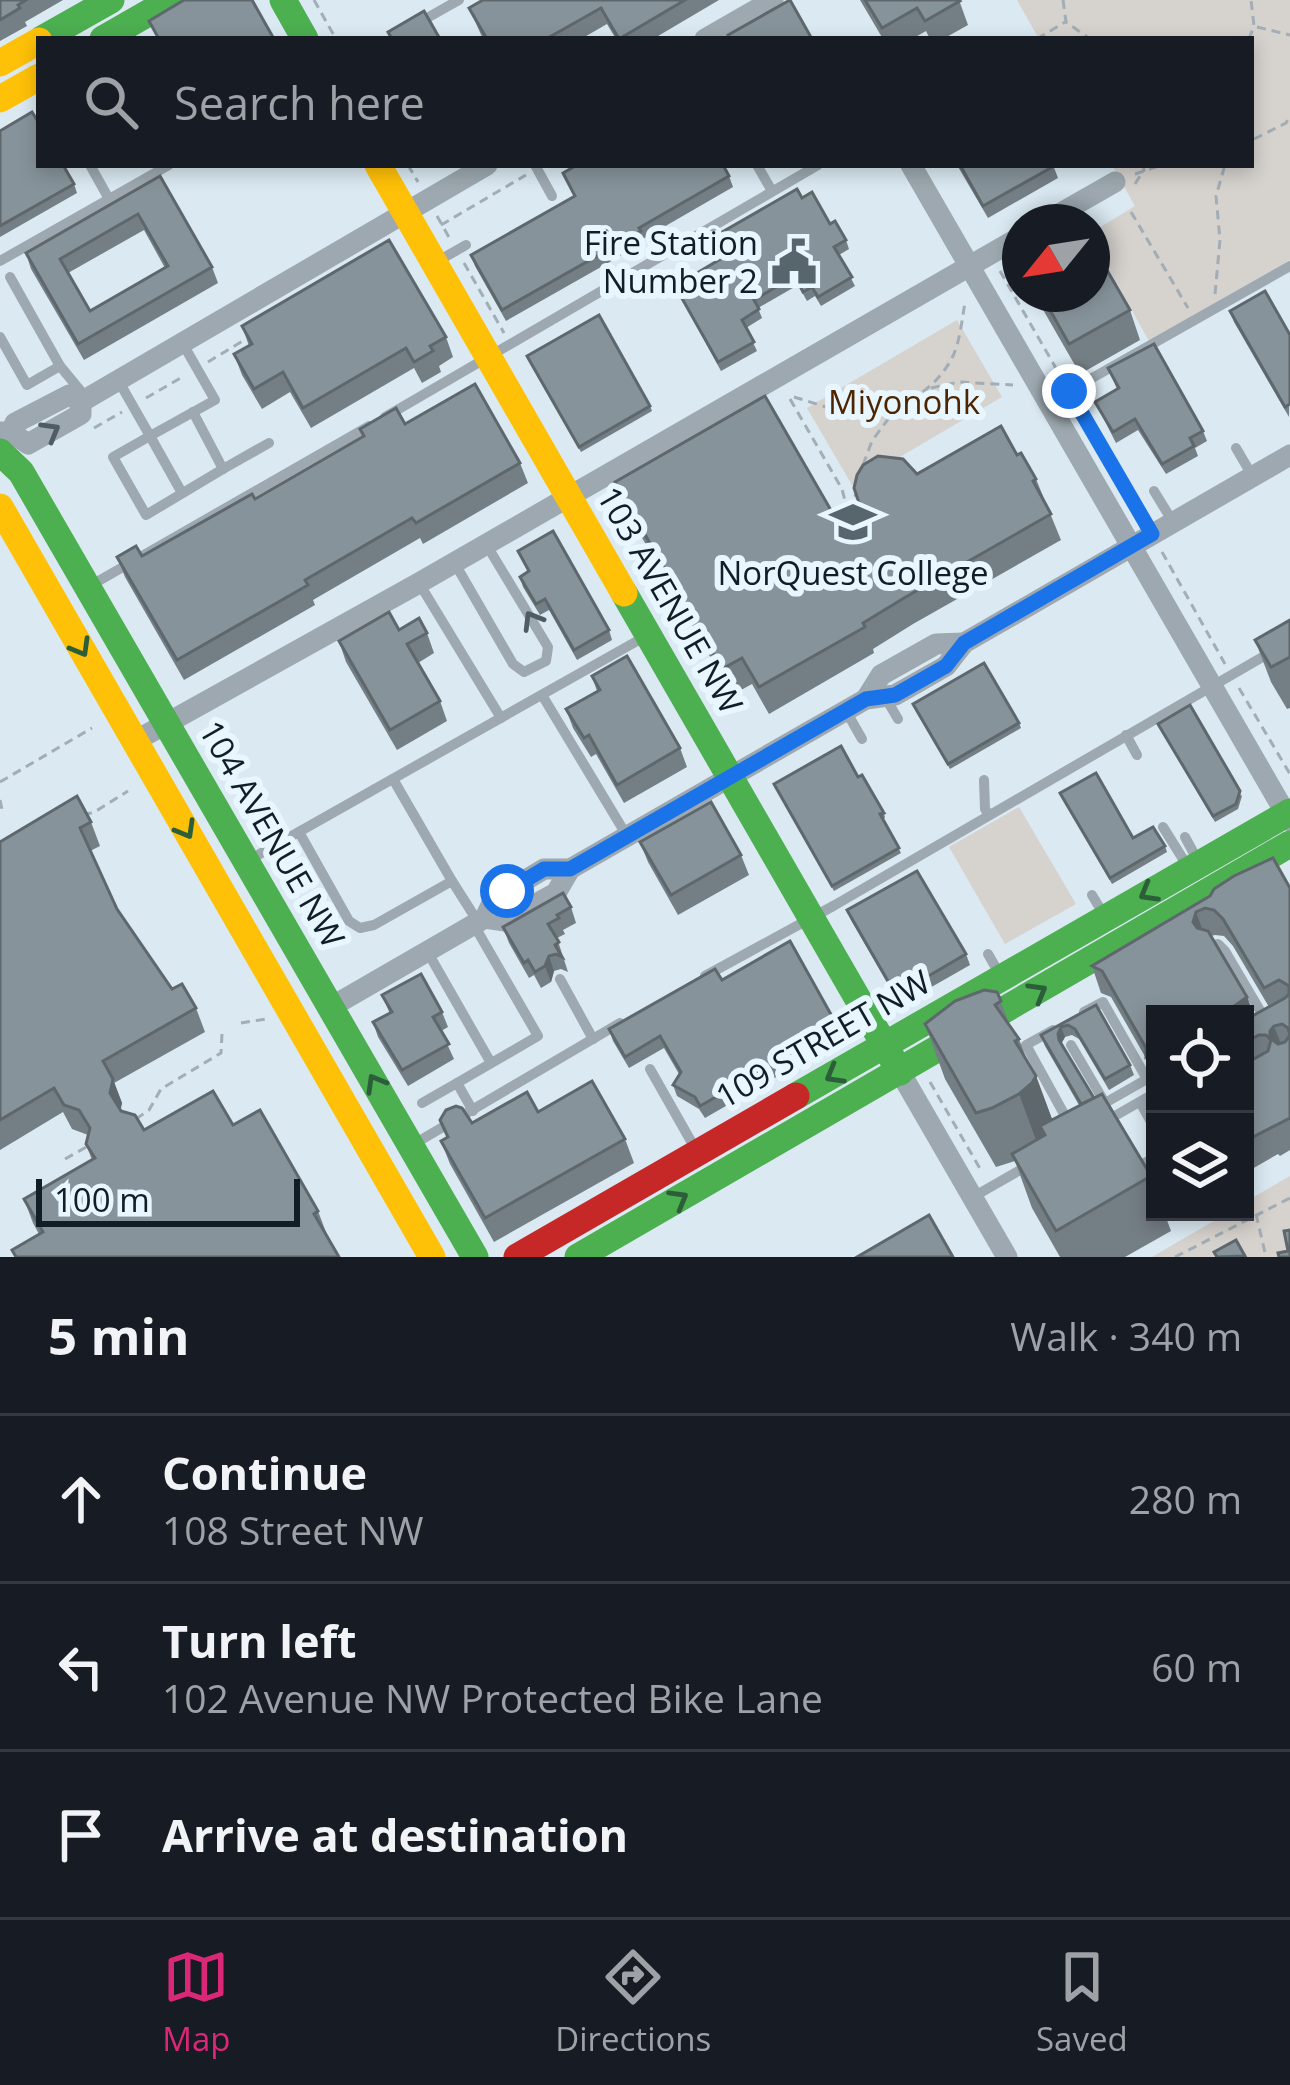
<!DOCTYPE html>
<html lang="en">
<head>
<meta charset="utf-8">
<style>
	body { margin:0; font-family:"Open Sans",sans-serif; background:#242831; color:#f1f3f6 }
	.controls { position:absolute; right:36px; bottom:36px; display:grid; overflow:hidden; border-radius:0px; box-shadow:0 6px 18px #0003 }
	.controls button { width:108px; height:108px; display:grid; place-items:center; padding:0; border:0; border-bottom:3px solid #363941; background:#171b24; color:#f1f3f6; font:60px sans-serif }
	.compass { position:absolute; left:1002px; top:204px; width:108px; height:108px; border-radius:50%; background:#171b24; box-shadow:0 6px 18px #0003; rotate:240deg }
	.scale { position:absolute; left:36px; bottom:30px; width:264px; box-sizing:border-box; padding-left:12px; border:6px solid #111e26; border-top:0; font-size:33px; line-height:42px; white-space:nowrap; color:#111e26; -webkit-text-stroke:9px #e8f6ff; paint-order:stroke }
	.stop { position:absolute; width:36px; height:36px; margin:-27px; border:9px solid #1a73e8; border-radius:50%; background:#fff }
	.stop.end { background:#1a73e8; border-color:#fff; box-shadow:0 3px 12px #0008 }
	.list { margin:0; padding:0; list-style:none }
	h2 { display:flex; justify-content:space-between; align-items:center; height:156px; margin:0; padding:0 48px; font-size:51px }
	h2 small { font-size:39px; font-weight:400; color:#9ea1a6 }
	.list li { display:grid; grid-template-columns:78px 1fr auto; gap:36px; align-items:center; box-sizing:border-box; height:168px; padding:0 48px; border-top:3px solid #363941 }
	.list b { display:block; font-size:45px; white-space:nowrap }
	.list p { margin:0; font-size:39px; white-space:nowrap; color:#9ea1a6 }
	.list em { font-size:39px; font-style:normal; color:#9ea1a6 }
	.icon { flex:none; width:66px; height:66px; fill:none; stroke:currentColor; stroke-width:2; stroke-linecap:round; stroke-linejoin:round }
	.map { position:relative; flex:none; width:1290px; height:1257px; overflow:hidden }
	.search { position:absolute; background:#171b24; box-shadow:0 6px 18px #0003; left:36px; right:36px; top:36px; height:132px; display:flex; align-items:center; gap:30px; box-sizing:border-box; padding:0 42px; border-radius:0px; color:#9ea1a6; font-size:45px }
	.sheet { height:660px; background:#171b24 }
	nav { display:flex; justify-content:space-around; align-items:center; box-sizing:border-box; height:168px; border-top:3px solid #363941; background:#171b24; font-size:33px; color:#9ea1a6 }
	nav a { display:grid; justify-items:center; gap:6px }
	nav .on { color:#db2777 }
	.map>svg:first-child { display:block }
</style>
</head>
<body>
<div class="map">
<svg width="1290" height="1257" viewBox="0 0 1290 1257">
	<rect width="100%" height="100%" fill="#dae9f2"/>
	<g fill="#d6d2ce">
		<polygon points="1017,0 1290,0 1290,260 1149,341 1092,239 1092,232 1135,206 1112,165 1251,165 1251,39 1039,39"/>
		<polygon points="957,320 1002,397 852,485 807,408"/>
		<polygon points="1019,807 1076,904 1005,944 949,847"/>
		<polygon points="1290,1176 1290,1257 1152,1257 1229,1212 1245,1212 1245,1202"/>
	</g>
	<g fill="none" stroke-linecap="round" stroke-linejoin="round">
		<g stroke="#a2adb5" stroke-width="3" stroke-dasharray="9 6" stroke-linecap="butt">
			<polyline points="314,0 336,39"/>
			<polyline points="1063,0 1066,22 1090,39"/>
			<polyline points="1257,27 1290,35"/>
			<polyline points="1037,39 1065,22"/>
			<polyline points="1249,39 1254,26 1251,0"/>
			<polyline points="1254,139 1286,123 1290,115"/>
			<polyline points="408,165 418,182"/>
			<polyline points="1135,174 1162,165"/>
			<polyline points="1135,184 1144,170 1143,165"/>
			<polyline points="1131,212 1188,308"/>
			<polyline points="437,216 450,239"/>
			<polyline points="441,225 526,175"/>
			<polyline points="464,263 504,333"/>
			<polyline points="1000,271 1061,377"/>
			<polyline points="1215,294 1220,240 1216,196 1225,165"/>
			<polyline points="208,362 246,339"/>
			<polyline points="931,388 959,382 1013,385"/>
			<path d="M794 397C812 402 831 410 849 412 891 415 932 396 952 358 960 342 962 320 965 302"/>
			<polyline points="146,398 184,376"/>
			<polyline points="790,399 842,489 854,536"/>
			<polyline points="1075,401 1143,518"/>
			<polyline points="94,428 122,412"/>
			<polyline points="863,465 872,441 897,407"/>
			<polyline points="848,510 857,492"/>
			<polyline points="1162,552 1225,664"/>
			<polyline points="1239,688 1290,774"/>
			<polyline points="0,782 92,728"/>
			<polyline points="0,800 3,814"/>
			<polyline points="83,814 93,813 128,791"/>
			<polyline points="241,1023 266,1019"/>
			<polyline points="930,1082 982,1172"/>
			<polyline points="136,1119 149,1110 161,1089 221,1053 222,1034"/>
			<polyline points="65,1159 90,1145"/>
			<polyline points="1256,1214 1266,1257"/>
			<polyline points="1175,1257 1290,1198"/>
		</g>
		<g stroke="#9da8b0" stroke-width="10">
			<polyline points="420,22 459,0"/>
			<polyline points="90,165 109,199"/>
			<polyline points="535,165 552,196"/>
			<polyline points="757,165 772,191"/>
			<polyline points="0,261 169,165"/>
			<polyline points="438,261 466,245"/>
			<polyline points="10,277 60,366 84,395"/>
			<polyline points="0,337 27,385 60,366"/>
			<polyline points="118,380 150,436 215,400 183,344"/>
			<polyline points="1048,403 1290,266"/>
			<polyline points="193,412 223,469 269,443"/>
			<polyline points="385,417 818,165"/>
			<polyline points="1236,448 1253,477"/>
			<polyline points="1154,491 1173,522"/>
			<polyline points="182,493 150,436 113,457 146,515 223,469"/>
			<polyline points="454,562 513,664 524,672 546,661 548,647 486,544"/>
			<polyline points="419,583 501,718"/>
			<polyline points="88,587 369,426"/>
			<polyline points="542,695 627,836"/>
			<polyline points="885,697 898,719"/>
			<polyline points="846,711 862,739"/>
			<polyline points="1126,735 1137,755"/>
			<polyline points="393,779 452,881"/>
			<polyline points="984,780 985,809 989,815"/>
			<polyline points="1163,827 1188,867"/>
			<polyline points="299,832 349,921 360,928 374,925 452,881 478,922"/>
			<polyline points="1185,837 1198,861"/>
			<polyline points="249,860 646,636"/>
			<polyline points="1092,895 1104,915"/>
			<polyline points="1212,946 1218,944 1225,951 1265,1019"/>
			<polyline points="427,951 491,1063"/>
			<polyline points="988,954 1000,975"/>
			<polyline points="705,976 835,905 1290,641"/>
			<polyline points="560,979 593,1039"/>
			<polyline points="1053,1030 1026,1045 1069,1123"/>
			<polyline points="1071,1045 1105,1103 1147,1079 1103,1002 1084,1012"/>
			<polyline points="650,1069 696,1150"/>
			<polyline points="1140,1102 1155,1129"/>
			<polyline points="422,1103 457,1083"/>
			<polyline points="473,1111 457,1083 538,1036 474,925"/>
			<polyline points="1106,1121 1155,1093"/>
			<polyline points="414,1144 620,1023"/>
			<polyline points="1141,1165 1155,1157"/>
			<polyline points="973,1197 1027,1166"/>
		</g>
		<g stroke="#9da8b0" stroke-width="21">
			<polyline points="705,39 773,0"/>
			<polyline points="911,165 1290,821"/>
			<polyline points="1045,222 1115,182"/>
			<polyline points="81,402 487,165"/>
			<polyline points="0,432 11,432 28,444 81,414 81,402"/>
			<polyline points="11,432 15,423 69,395 81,402"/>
			<polyline points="866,699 881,675 936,644 964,643"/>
			<polyline points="135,741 419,583 1020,237"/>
			<polyline points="485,918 505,921 556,893 570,869"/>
			<polyline points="331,1007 485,918 494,899 507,891 544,869 570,869 866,699 895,695 911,686 946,666 964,643 1290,455"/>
			<polyline points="900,1072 1007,1257"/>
		</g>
		<g stroke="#4caf50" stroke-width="27">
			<polyline points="283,0 305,39"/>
			<polyline points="42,39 111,0"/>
			<polyline points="103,39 171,0"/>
			<polyline points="0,452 21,472 475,1257"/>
			<polyline points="624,593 900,1072"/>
			<polyline points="796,1096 1290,812"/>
			<polyline points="578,1257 1290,844"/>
		</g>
		<g stroke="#ffc107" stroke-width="27">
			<polyline points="0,63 39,41"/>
			<polyline points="0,99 39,77"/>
			<polyline points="378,165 624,593"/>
			<polyline points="0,507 432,1257"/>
		</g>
		<polyline stroke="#c62828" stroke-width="27" points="517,1257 796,1096"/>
	</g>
	<g fill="#747e85" fill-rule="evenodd">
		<polygon points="0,0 63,0 25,22 27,26 0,41"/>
		<polygon points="483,0 719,0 653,39 616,39 607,24 581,39 483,39 469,8"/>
		<polygon points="860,0 959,0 968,25 943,39 930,39 926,31 912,39 883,39"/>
		<polygon points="0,131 74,184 77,193 0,237"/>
		<polygon points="957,165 1053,165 1058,178 988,218"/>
		<polygon points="563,173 729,176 733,187 643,239 645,242 506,321 475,266 471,255 574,196"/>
		<path d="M160 176 212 267 218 283 84 360 31 269 26 253ZM144 230 165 268 90 311 68 273Z"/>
		<polygon points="830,224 846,240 849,249 839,255 855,286 821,306 815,296 807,301 798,285 758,308 762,318 746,328 757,351 721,371 675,286 727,255 717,235"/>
		<polygon points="1034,294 1092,294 1130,310 1140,340 1080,374"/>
		<polygon points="1230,311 1290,335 1289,417 1234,322"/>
		<polygon points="242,326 446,337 453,357 439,366 441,372 422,383 414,368 311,428 290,392 262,409 242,375 234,354 249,346"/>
		<polygon points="527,356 650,406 652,411 581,452"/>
		<polygon points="1108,368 1203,431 1207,441 1195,448 1198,456 1166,474 1138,430 1116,443 1095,402 1117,389"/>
		<polygon points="405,424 520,463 528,483 423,544 420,538 313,600 315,605 184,680 125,577 117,557 142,556 255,499 363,436 360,429"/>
		<polygon points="1017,455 1036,479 1061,540 913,624 873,649 874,653 769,714 752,684 732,695 625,508 615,482 847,538 867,526 854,488"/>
		<polygon points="518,551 609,630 612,640 577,660 549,610 540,615 523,587 520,577 528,572"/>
		<polygon points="1290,620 1290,708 1287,709 1271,682 1255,640"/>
		<polygon points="399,630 427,633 434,653 418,663 440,701 447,721 397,750 346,662 339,641"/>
		<polygon points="592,676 680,748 687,767 624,803 596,754 591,757 573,728 566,709 597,691"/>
		<polygon points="913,704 1019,723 1021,728 950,769"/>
		<polygon points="1158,724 1242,796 1238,809 1215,822"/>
		<polygon points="858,777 884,813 885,818 883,819 901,853 834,891 774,784"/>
		<polygon points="1060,793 1133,838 1165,846 1167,852 1112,884"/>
		<polygon points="91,822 100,846 90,851 117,909 172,989 196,1008 205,1032 114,1083 122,1103 120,1110 144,1130 233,1125 318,1211 327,1235 339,1257 15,1257 12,1250 39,1234 33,1223 24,1199 92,1160 86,1144 88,1135 72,1129 63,1112 0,1150 0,842"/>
		<polygon points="640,842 741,855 749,875 678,915 648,862"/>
		<path d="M1290 888V1150L1280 1156 1278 1154 1245 1173V1014H1155V1081L1147 1060 1111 997 1101 993 1092 966 1210 896ZM1215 935 1224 936 1233 946 1269 1007 1254 1016 1247 997 1211 936Z"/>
		<polygon points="571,907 576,923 563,930 565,934 557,938 568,972 561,969 554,971 551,982 541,988 534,975 529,978 509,943 503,927"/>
		<polygon points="847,910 966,954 970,965 900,1005 851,920"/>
		<polygon points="722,980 838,1027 842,1039 705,1118 699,1109 677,1096 673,1085 679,1074 664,1048 629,1068 613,1041 609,1029"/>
		<polygon points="997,992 1010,1026 1019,1039 1027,1060 1036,1076 1052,1119 1079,1105 1045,1046 1041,1035 1096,1005 1130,1065 1134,1075 1109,1090 1079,1039 1072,1035 1065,1037 1061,1044 1093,1098 1151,1176 1155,1187 1155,1212 1164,1212 1171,1231 1125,1257 1060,1257 1032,1208 1015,1161 996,1167 945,1079 925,1024"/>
		<polygon points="382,995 442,1012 448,1027 441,1031 454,1059 408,1086 378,1037 373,1022 390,1014"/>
		<polygon points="538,1112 625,1139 634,1163 494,1242 450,1164 441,1141 447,1137 440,1120 472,1123"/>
	</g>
	<g fill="#5e676c">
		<polygon points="1196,912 1206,939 1193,922"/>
		<polygon points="549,956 554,971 551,982 545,966"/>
		<polygon points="1247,997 1257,1023 1245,1031 1245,1014 1227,1014 1227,1011"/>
		<polygon points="1274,1026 1284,1052 1270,1038 1270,1031"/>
		<polygon points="1061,1027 1065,1037 1061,1044 1058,1034"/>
		<polygon points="1036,1076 1056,1130 1040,1126 1046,1142 1039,1148 1019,1094"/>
		<polygon points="113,1079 122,1103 119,1117 110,1093"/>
	</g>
	<g fill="#87939b" stroke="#5e676c" stroke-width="3" fill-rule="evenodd">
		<polygon points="0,0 26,0 18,5 20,8 0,20"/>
		<polygon points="184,0 252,0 274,39 159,39 149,21"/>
		<polygon points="483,0 685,0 619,39 601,8 546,39 487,39 469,8"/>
		<polygon points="790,0 812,39 730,39 728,35"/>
		<polygon points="865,0 959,0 960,1 925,21 917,8 882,28"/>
		<polygon points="424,11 440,39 392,39 388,32"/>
		<polygon points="32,112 39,123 39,165 63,165 74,184 0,226 0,131"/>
		<polygon points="577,165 723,165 729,176 639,228 641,231 502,310 471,255 575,196 563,173"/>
		<polygon points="960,165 1053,165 1054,166 983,206"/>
		<path d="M160 176 212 267 78 344 26 253ZM138 214 168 266 90 311 60 259Z"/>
		<polygon points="797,189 802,198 812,192 830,224 835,221 846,240 834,247 852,277 818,297 812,287 803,292 795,276 754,300 759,309 742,320 754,342 718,362 675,286 729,254 717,235"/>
		<polygon points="1072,210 1079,222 1051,222"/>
		<polygon points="389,240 446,337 430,346 433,351 414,362 406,348 303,408 283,372 254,389 234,354 252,344 242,326"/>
		<polygon points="1020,240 1020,258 1012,244"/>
		<polygon points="1092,244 1130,310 1069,344 1041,294 1092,294"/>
		<polygon points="1265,291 1290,335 1290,404 1285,407 1230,311"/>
		<polygon points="599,315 650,406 579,447 527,356"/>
		<polygon points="1154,344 1203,431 1190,438 1194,446 1162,464 1135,419 1113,432 1095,402 1119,388 1108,368"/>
		<polygon points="475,384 520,463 416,523 412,518 305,580 308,585 177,660 117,557 136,546 142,556 252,494 255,499 364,436 360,429 396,408 405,424"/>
		<polygon points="765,396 847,538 870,525 860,506 854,488 857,475 863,465 878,456 903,459 917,474 1001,426 1017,455 1021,453 1036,479 1033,481 1051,514 904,598 863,623 865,627 759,687 742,658 722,669 615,482"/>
		<polygon points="553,531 609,630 574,650 545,599 536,604 520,577 529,571 518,551"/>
		<polygon points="389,612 399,630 419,618 427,633 407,644 440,701 390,730 339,641"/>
		<polygon points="1290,620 1290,657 1271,667 1255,640"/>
		<polygon points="627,656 680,748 617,785 589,735 584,738 566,709 600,690 592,676"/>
		<polygon points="984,663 1019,723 948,764 913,704"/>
		<polygon points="1190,705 1240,791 1236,804 1213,816 1158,724"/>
		<polygon points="841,746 858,777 862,775 884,813 880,814 899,848 832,886 774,784"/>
		<polygon points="1096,773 1133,838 1153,827 1165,846 1110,878 1060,793"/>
		<polygon points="77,796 91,822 80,828 117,909 172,989 182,984 196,1008 103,1061 113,1079 110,1093 121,1111 135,1115 144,1130 213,1091 233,1125 260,1110 318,1211 314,1214 339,1257 16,1257 12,1250 43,1232 24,1199 95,1158 86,1144 90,1128 79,1110 64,1105 54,1088 0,1120 0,842"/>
		<polygon points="711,802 741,855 671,895 640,842"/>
		<path d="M1273 858 1290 888V1118L1245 1141V1064L1268 1051 1271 1040 1266 1035H1259L1245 1042V1020L1285 998 1289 994V986L1279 980 1264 988 1223 919 1214 910 1205 908 1196 912 1193 922 1197 928 1208 931 1247 997 1227 1011V1014H1155V1065L1149 1055 1146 1057V1048L1102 971 1092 966 1210 896 1214 889 1234 876ZM1282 1024 1288 1028 1290 1035 1285 1042 1278 1044 1270 1038V1031L1274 1026Z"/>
		<polygon points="917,871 966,954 896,995 847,910"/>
		<polygon points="563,893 571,907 557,915 559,918 548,924 559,942 555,945 562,957 556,954 549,956 545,966 535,972 528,960 524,963 503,927"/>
		<polygon points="790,941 838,1027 700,1106 695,1097 673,1085 681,1072 660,1036 625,1057 609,1029 715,969 722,980"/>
		<polygon points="421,974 442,1012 433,1017 449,1044 402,1070 373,1022 392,1012 382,995"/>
		<polygon points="984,990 997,992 1001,1001 995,1005 1019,1039 1015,1041 1036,1076 1032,1083 1019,1094 992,1108 976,1113 925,1024 955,1001"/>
		<polygon points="1096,1005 1130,1065 1105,1079 1075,1029 1068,1025 1061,1027 1058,1034 1059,1040 1094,1098 1081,1104 1041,1035"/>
		<polygon points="592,1081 625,1139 485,1218 441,1141 448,1137 440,1120 446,1110 456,1106 462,1108 472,1123 527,1092 538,1112"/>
		<polygon points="1102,1094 1151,1176 1056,1231 1012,1154 1045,1135 1040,1126"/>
		<polygon points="929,1215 953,1257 857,1257"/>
		<polygon points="1290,1230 1290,1257 1279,1257 1278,1253 1288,1251 1284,1231"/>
		<polygon points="1236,1240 1245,1256 1217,1257 1214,1252"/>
	</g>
	<defs><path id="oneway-chevron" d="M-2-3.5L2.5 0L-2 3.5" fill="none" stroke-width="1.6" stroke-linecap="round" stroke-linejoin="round" transform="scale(3)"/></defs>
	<g stroke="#505c64">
		<use href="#oneway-chevron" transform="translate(51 431) rotate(-30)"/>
		<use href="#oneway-chevron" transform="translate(532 620) rotate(-121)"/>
	</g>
	<g stroke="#2c5f39">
		<use href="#oneway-chevron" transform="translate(81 648) rotate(60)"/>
		<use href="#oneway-chevron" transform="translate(186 830) rotate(60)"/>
		<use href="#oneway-chevron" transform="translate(1148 893) rotate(150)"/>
		<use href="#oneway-chevron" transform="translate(1038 992) rotate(-30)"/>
		<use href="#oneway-chevron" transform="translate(834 1075) rotate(150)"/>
		<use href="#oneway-chevron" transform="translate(375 1083) rotate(-120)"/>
		<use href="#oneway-chevron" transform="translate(679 1199) rotate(-30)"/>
	</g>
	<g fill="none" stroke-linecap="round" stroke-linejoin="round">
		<polyline stroke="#1a73e8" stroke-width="15" points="507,891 544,869 570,869 866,699 895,695 946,666 964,643 1152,534 1069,391"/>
	</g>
	<defs>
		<g id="civic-bare" transform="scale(3.6)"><path d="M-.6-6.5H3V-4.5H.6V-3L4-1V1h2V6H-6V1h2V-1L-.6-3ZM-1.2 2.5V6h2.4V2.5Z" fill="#57656d" stroke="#e8f6ff" stroke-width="2.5" paint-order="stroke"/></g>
		<g id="university-bare" transform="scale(3.6)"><path d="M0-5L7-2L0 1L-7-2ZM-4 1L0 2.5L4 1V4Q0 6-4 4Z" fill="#57656d" stroke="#e8f6ff" stroke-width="2.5" paint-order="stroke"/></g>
	</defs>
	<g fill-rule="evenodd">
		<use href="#civic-bare" x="794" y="262"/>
		<use href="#university-bare" x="853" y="522"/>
	</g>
	<g text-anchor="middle" stroke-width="12" stroke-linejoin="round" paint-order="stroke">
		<g font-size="33" fill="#111e26" stroke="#e8f6ff" text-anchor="end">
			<text x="758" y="255">Fire Station<tspan x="758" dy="38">Number 2</tspan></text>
			<text x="853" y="585" text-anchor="middle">NorQuest College</text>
		</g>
		<g font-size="33" fill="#4d2500" stroke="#e8f6ff">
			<text x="904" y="414">Miyonohk</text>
		</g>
		<g font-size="33" fill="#111e26" stroke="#e8f6ff">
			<text transform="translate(670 600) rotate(60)" y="12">103 AVENUE NW</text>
			<text transform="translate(272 834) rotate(60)" y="12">104 AVENUE NW</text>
			<text transform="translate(823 1039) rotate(-30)" y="12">109 STREET NW</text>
		</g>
	</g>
</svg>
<div class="controls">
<button><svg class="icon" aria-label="locate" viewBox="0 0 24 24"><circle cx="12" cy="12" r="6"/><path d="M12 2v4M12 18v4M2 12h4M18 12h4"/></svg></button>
<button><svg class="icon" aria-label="layers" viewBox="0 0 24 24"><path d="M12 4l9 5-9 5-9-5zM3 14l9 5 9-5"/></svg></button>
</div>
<svg class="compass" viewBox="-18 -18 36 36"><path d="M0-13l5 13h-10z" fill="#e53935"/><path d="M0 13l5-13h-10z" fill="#9ea1a6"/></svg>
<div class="scale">100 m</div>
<div class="stop" style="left:507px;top:891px"></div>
<div class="stop end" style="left:1069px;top:391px"></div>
<div class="search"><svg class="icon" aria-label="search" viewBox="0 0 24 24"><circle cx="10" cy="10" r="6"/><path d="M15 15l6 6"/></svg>Search here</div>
</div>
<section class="sheet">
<h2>5 min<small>Walk · 340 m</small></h2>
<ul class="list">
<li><svg class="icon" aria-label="ahead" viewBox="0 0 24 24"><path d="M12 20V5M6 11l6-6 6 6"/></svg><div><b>Continue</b><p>108 Street NW</p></div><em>280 m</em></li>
<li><svg class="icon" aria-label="left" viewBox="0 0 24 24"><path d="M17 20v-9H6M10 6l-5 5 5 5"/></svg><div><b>Turn left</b><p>102 Avenue NW Protected Bike Lane</p></div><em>60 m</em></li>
<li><svg class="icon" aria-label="arrive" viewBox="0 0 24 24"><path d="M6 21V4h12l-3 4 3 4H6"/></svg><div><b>Arrive at destination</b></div></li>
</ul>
</section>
<nav>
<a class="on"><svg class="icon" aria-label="map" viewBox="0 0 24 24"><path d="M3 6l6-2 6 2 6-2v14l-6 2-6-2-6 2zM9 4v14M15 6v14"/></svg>Map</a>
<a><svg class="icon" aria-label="directions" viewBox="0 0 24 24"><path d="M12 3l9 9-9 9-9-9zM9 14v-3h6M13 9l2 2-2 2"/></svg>Directions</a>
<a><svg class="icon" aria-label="saved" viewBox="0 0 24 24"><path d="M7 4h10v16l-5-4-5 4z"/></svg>Saved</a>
</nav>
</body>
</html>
